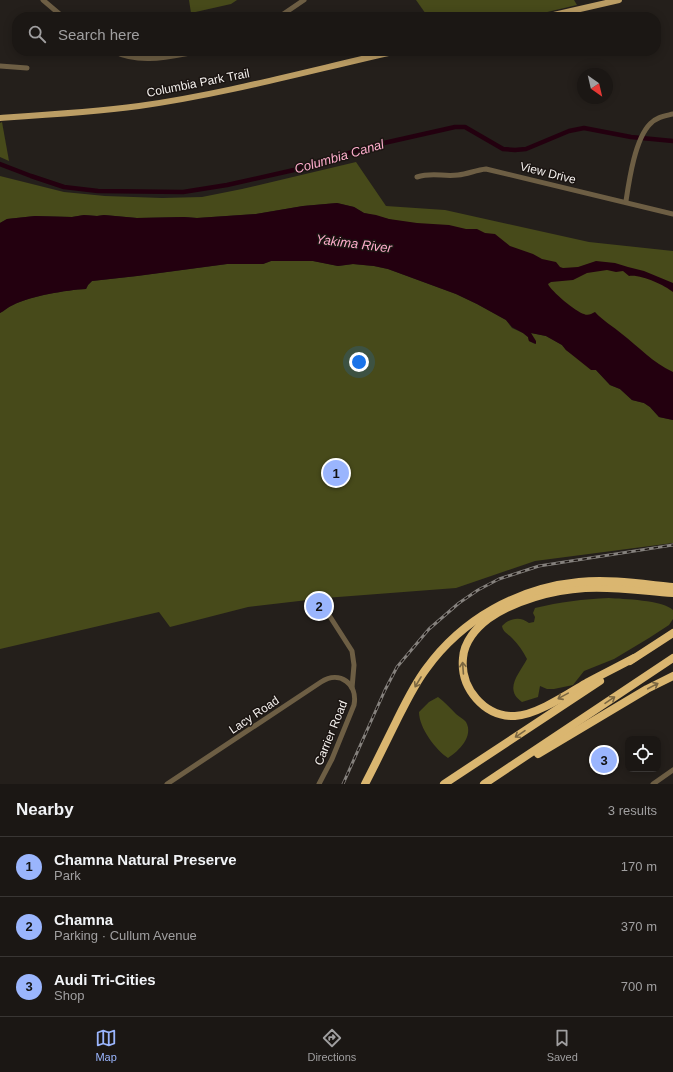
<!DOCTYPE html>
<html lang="en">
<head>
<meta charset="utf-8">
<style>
	body { margin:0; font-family:Helvetica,sans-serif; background:#24201d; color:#f1f3f6 }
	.controls { position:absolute; right:12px; bottom:12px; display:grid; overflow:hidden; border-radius:8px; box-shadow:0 2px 10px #0003 }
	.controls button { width:36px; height:36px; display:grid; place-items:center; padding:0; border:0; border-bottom:1px solid #393634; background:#1b1714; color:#f1f3f6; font:20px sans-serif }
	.compass { position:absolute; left:577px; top:68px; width:36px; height:36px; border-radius:50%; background:#1b1714; box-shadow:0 2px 10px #0003; rotate:146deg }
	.you { position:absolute; left:359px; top:362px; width:14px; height:14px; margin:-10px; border:3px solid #fff; border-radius:50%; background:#1a73e8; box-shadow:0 0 0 6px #1a73e833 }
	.badge { display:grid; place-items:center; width:26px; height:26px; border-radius:50%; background:#9ab5fd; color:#111; font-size:13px; font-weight:700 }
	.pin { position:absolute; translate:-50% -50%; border:2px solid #fff; box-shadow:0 1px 4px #0006 }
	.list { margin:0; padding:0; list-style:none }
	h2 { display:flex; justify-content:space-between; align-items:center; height:52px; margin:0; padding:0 16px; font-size:17px }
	h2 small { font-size:13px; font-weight:400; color:#a09fa0 }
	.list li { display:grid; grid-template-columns:26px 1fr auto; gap:12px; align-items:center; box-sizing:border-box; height:60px; padding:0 16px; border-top:1px solid #393634 }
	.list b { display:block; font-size:15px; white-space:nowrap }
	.list p { margin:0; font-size:13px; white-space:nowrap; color:#a09fa0 }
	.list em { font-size:13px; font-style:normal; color:#a09fa0 }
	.icon { flex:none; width:22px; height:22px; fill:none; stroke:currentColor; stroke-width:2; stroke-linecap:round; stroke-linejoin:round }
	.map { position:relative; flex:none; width:673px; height:784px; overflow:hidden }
	.search { position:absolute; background:#1b1714; box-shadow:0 2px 10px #0003; left:12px; right:12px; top:12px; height:44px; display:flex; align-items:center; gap:10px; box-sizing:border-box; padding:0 14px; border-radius:16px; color:#a09fa0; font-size:15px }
	.sheet { height:232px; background:#1b1714 }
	nav { display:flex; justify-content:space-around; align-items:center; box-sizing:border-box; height:56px; border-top:1px solid #393634; background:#1b1714; font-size:11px; color:#a09fa0 }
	nav a { display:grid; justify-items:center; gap:2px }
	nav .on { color:#9ab5fd }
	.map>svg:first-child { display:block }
</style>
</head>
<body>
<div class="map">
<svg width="673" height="784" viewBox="0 0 673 784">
	<rect width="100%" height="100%" fill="#241f1b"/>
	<g fill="#474a1a">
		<polygon points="189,0 237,0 231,4 191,13"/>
		<polygon points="416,0 574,0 577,5 526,17 428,17"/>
		<polygon points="2,122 9,161 0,157 0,123"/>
		<polygon points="356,162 386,206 445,210 589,242 673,251 673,378 396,221 364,213 354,207 337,203 303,206 256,214 197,218 184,217 137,218 104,215 97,216 84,215 72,217 35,216 7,219 0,223 0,176 64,192 105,196 162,198 202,197 242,189"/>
		<path d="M271 261H313L338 266 353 264 374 266 388 269 456 294 477 304 506 320 512 328 523 333 528 337 529 341 535 344 531 333 546 336 562 345 566 350 596 370 610 385 620 389 632 400 644 403 650 407 659 417 673 420V543L535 561 456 588 325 598 248 607 170 627 159 612 0 649V313C4 311 8 307 13 305 31 296 66 290 86 289L88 285 92 281 137 276 227 264H263Z"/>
		<path d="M609 598C623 599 663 600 673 610V619L669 625 649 638 614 659 584 671 573 685 554 689H547L540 686 538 697 522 702C503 689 520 673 527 659 523 651 518 644 512 638 507 633 503 632 502 626 510 618 520 616 529 623L534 622 535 617 533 613 535 608C560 602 583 599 609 598Z"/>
		<path d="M438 697C445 702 450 708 456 714 459 717 464 719 466 722 474 736 459 751 448 758 436 750 419 728 419 712L429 702Z"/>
	</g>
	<path fill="#23000f" d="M337 203 354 207 364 213 376 215 389 219 417 223 449 225 466 229H477L485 233 495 234 510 246 533 254 542 259 556 262 560 267 563 268 578 267 596 261 615 263 628 267 644 271 673 283V292C664 285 641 274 629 276L623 271 616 272 607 270 587 273 573 280 551 282 548 284C551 291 576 312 584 314 588 316 591 314 595 312 603 321 613 326 622 334 639 347 653 363 673 372V420L659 417 650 407 644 403 632 400 620 389 610 385 596 370H591L566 350 562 345 546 336 531 333 536 341V344L529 341 528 337 523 333 512 327 506 320 477 304 456 294 388 269 374 266 353 264 338 266 313 261H271L263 264H227L137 276 92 281 88 285 86 289C66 290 31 296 13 305 8 307 4 311 0 313V223L7 219 35 216 72 217 84 215 97 216 104 215 137 218 184 217 197 218 256 214 303 206Z"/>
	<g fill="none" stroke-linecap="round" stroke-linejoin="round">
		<polyline stroke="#23000f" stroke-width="4.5" points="0,164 31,176 64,187 98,191 183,192 227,185 294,170 375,145 455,127 465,127 503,149 515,150 526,149 569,131 584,128 631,137 673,141"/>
		<g stroke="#6d5e44" stroke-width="5">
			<polyline points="43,0 63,17"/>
			<polyline points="279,17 304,0"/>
			<path d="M113 51C141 65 171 56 201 51"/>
			<polyline points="0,66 27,68"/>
			<path d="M417 177C433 172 443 177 458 175 468 174 476 170 486 169L673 214"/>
			<path d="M626 201C629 181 635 139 650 124 656 117 665 116 673 114"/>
			<polyline points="320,601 352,651 354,665 352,688"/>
			<path d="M167 784 321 682C340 670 358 684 354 705L332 759 319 784"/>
			<polyline points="653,784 673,770"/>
		</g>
		<g stroke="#bb9d64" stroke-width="6">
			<polyline points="545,17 619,0"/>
			<path d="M0 118C46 115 93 112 139 106 225 94 312 70 397 51"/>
		</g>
		<g stroke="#dab670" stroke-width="8">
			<path d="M634 658C619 666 603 674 588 682 569 693 537 715 515 716 484 717 460 688 463 658 464 642 476 628 488 619 515 600 553 590 585 588 614 586 644 591 673 593"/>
			<polyline points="630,661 673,633"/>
			<polyline points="538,754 647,689 673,676"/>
			<path d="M365 784C376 763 386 742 396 722 405 704 414 685 426 669 462 619 518 588 579 582 610 579 642 584 673 587"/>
			<polyline points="444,784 600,681"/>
			<polyline points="484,784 673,658"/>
		</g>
		<g stroke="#85817d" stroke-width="3">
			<polyline id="rail" points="343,784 385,690 397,667 429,629 459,603 478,590 499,579 539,566 673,545"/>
		</g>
		<use href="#rail" stroke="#1b1512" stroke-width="1.5" stroke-dasharray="4.5" stroke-linecap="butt"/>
	</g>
	<defs><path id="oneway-shaft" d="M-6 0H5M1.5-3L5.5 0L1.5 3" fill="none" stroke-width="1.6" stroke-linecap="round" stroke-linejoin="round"/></defs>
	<g stroke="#7a6641">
		<use href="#oneway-shaft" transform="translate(463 668) rotate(-94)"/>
		<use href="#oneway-shaft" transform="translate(418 682) rotate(121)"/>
		<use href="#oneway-shaft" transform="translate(653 686) rotate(-28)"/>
		<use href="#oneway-shaft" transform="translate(563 696) rotate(151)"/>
		<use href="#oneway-shaft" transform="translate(610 700) rotate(-34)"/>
		<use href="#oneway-shaft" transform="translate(520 734) rotate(146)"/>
	</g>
	<g text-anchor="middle" stroke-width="3" stroke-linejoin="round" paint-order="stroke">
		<g font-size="12" fill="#f4f0ed" stroke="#1b1512">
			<text transform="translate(198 83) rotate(-11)" y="4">Columbia Park Trail</text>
			<text transform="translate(548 173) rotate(14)" y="4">View Drive</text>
			<text transform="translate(254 715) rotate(-34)" y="4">Lacy Road</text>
			<text transform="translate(331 733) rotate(-68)" y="4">Carrier Road</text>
		</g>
		<g font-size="13" font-style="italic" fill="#feadcc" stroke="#1b1512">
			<text transform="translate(339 156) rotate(-16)" y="5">Columbia Canal</text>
			<text transform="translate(354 243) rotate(7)" y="5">Yakima River</text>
		</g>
	</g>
</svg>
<div class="controls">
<button><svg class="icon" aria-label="locate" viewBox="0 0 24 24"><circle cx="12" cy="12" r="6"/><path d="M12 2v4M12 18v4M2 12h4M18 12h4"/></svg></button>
</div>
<svg class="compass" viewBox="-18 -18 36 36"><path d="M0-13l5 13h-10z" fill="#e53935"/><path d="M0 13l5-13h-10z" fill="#a09fa0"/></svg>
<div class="you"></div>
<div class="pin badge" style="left:336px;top:473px">1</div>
<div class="pin badge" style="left:319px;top:606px">2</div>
<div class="pin badge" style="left:604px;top:760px">3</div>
<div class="search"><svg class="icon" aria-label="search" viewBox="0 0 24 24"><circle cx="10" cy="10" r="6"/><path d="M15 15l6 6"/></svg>Search here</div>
</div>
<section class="sheet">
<h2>Nearby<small>3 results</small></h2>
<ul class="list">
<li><span class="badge">1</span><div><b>Chamna Natural Preserve</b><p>Park</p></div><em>170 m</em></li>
<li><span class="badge">2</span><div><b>Chamna</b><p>Parking · Cullum Avenue</p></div><em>370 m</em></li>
<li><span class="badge">3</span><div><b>Audi Tri-Cities</b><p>Shop</p></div><em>700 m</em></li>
</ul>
</section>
<nav>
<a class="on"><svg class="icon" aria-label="map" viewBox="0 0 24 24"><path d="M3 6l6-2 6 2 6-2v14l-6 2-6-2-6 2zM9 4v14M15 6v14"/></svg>Map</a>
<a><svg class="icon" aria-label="directions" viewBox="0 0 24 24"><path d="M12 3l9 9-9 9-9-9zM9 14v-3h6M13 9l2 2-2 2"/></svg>Directions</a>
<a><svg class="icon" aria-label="saved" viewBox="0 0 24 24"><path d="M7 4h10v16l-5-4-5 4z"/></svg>Saved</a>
</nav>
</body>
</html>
